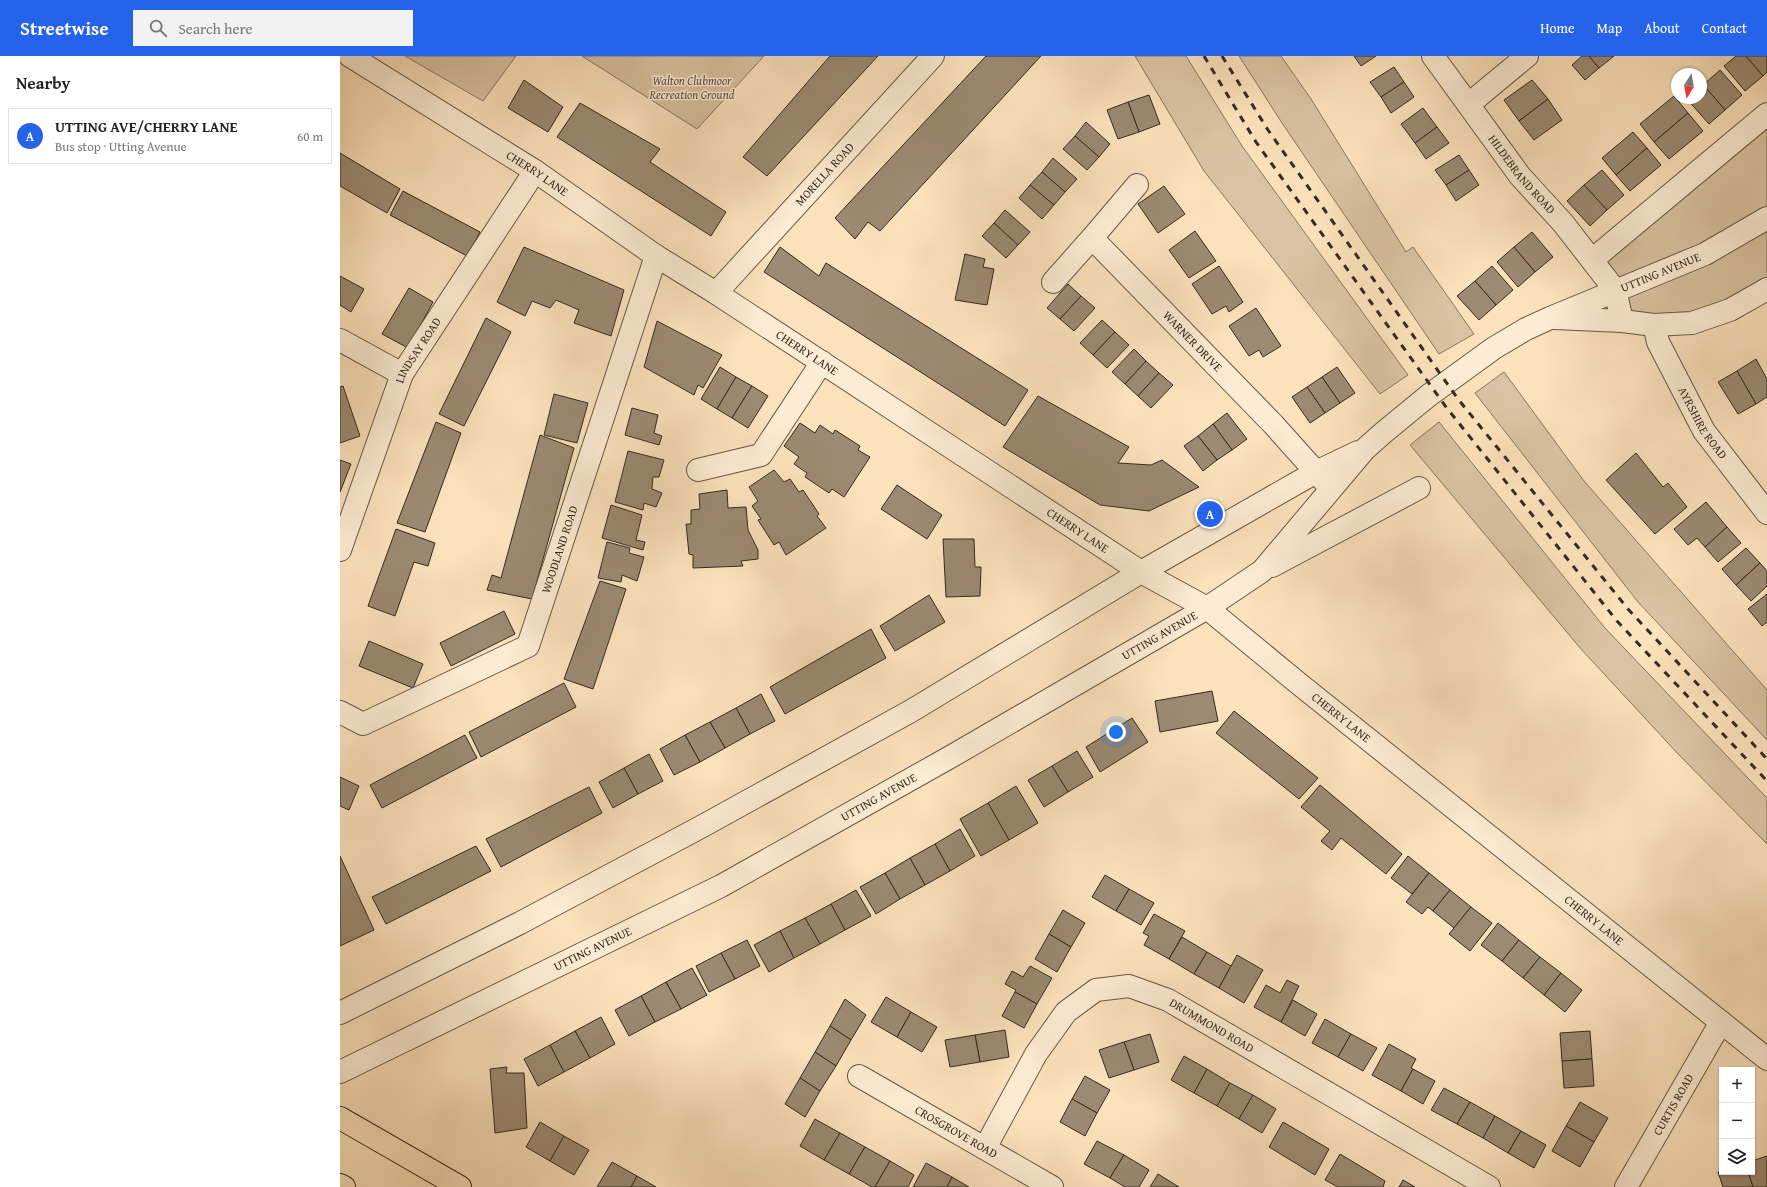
<!DOCTYPE html>
<html lang="en">
<head>
<meta charset="utf-8">
<style>
	body { margin:0; font-family:"Gentium Book Plus",serif; background:#f2f2f2; color:#222 }
	.controls { position:absolute; right:12px; bottom:12px; display:grid; overflow:hidden; border-radius:0px; box-shadow:0 1px 3px #0004 }
	.controls button { width:36px; height:36px; display:grid; place-items:center; padding:0; border:0; border-bottom:1px solid #e0e0e0; background:#fff; color:#222; font:20px sans-serif }
	.compass { position:absolute; left:1331px; top:12px; width:36px; height:36px; border-radius:50%; background:#fff; box-shadow:0 1px 3px #0004; rotate:191deg }
	.you { position:absolute; left:776px; top:676px; width:14px; height:14px; margin:-10px; border:3px solid #fff; border-radius:50%; background:#1a73e8; box-shadow:0 0 0 6px #1a73e833 }
	.badge { display:grid; place-items:center; width:26px; height:26px; border-radius:50%; background:#2563eb; color:#fff; font-size:13px; font-weight:700 }
	.pin { position:absolute; translate:-50% -50%; border:2px solid #fff; box-shadow:0 1px 4px #0006 }
	.list { margin:0; padding:0; list-style:none }
	h2 { display:flex; justify-content:space-between; align-items:center; height:52px; margin:0; padding:0 16px; font-size:17px }
	h2 small { font-size:13px; font-weight:400; color:#767676 }
	.list li { display:grid; grid-template-columns:26px 1fr auto; gap:12px; align-items:center; box-sizing:border-box; height:56px; margin:0 8px 8px; padding:0 8px; border:1px solid #e0e0e0; border-radius:0px }
	.list b { display:block; font-size:15px; white-space:nowrap }
	.list p { margin:0; font-size:13px; white-space:nowrap; color:#767676 }
	.list em { font-size:13px; font-style:normal; color:#767676 }
	.icon { flex:none; width:22px; height:22px; fill:none; stroke:currentColor; stroke-width:2; stroke-linecap:round; stroke-linejoin:round }
	.map { position:relative; flex:none; width:1427px; height:1131px; overflow:hidden }
	header { display:flex; align-items:center; gap:24px; box-sizing:border-box; height:56px; padding:0 20px; background:#2563eb; color:#fff }
	header strong { font-size:19px }
	nav { display:flex; gap:22px; margin-inline-start:auto; font-size:14px }
	.search { width:280px; height:36px; background:#f2f2f2; display:flex; align-items:center; gap:10px; box-sizing:border-box; padding:0 14px; border-radius:0px; color:#767676; font-size:15px }
	main { display:flex }
	aside { flex:1; background:#fff }
	.map>svg:first-child { display:block }
</style>
</head>
<body>
<header>
<strong>Streetwise</strong>
<div class="search"><svg class="icon" aria-label="search" viewBox="0 0 24 24"><circle cx="10" cy="10" r="6"/><path d="M15 15l6 6"/></svg>Search here</div>
<nav><a>Home</a><a>Map</a><a>About</a><a>Contact</a></nav>
</header>
<main>
<aside>
<h2>Nearby<small></small></h2>
<ul class="list">
<li><span class="badge">A</span><div><b>UTTING AVE/CHERRY LANE</b><p>Bus stop · Utting Avenue</p></div><em>60 m</em></li>
</ul>
</aside>
<div class="map">
<svg width="1427" height="1131" viewBox="0 0 1427 1131">
	<rect width="100%" height="100%" fill="#fce2bc"/>
	<filter id="stains"><feTurbulence type="fractalNoise" baseFrequency=".005" numOctaves="4"/><feColorMatrix values="0 0 0 0 .2 0 0 0 0 .09 0 0 0 0 .02 0 0 0 .5 -.17"/></filter>
	<radialGradient id="worn" r=".72"><stop offset=".6" stop-color="#630" stop-opacity="0"/><stop offset="1" stop-color="#630" stop-opacity=".3"/></radialGradient>
	<g fill="#dac3a2" stroke="#867662">
		<polygon points="65,0 176,0 143,45"/>
		<polygon points="242,0 424,0 357,73"/>
		<polygon points="795,0 846,0 902,90 1068,319 1040,338 864,115"/>
		<polygon points="899,0 941,0 971,43 1066,196 1073,191 1134,278 1099,298 942,67"/>
		<polygon points="1427,58 1427,233 1352,267 1210,262 1275,234 1252,204"/>
		<polygon points="1164,316 1244,425 1427,634 1427,684 1298,546 1135,337"/>
		<polygon points="1099,366 1265,572 1427,742 1427,788 1340,700 1241,593 1070,389"/>
	</g>
	<g fill="#9c8a72" stroke="#332a22">
		<polygon points="490,0 538,0 427,120 403,101"/>
		<polygon points="646,0 701,0 540,175 528,166 515,183 495,162"/>
		<polygon points="1014,0 1036,0 1021,10"/>
		<polygon points="1242,0 1249,0 1259,12 1245,24 1232,9"/>
		<polygon points="1249,0 1274,0 1259,12"/>
		<polygon points="1396,0 1406,0 1423,20 1405,35 1384,10"/>
		<polygon points="1406,0 1427,0 1427,16 1423,20"/>
		<polygon points="1054,11 1064,26 1041,41 1030,26"/>
		<polygon points="1380,14 1402,39 1385,54 1363,29"/>
		<polygon points="184,24 223,51 208,76 168,52"/>
		<polygon points="1192,24 1208,43 1179,65 1164,44"/>
		<polygon points="1064,26 1074,41 1051,57 1041,41"/>
		<polygon points="1361,26 1385,54 1369,68 1346,42 1361,42"/>
		<polygon points="809,39 820,68 799,76 788,46"/>
		<polygon points="1334,40 1348,57 1314,86 1300,68"/>
		<polygon points="1208,43 1222,64 1194,84 1179,65"/>
		<polygon points="788,46 799,76 778,83 767,54"/>
		<polygon points="240,47 320,93 310,106 386,156 371,180 217,81"/>
		<polygon points="1083,52 1097,71 1075,87 1061,68"/>
		<polygon points="1348,57 1363,75 1329,103 1314,86"/>
		<polygon points="746,66 770,88 759,101 735,80"/>
		<polygon points="1097,71 1109,87 1086,103 1075,87"/>
		<polygon points="1293,76 1307,92 1276,119 1262,102"/>
		<polygon points="735,80 759,101 747,114 723,93"/>
		<polygon points="1307,92 1321,109 1290,135 1276,119"/>
		<polygon points="0,97 60,133 47,157 0,130"/>
		<polygon points="1119,99 1129,114 1106,129 1095,114"/>
		<polygon points="713,102 737,123 725,136 702,116"/>
		<polygon points="1129,114 1139,129 1116,145 1106,129"/>
		<polygon points="1262,114 1284,139 1267,154 1244,129"/>
		<polygon points="702,116 725,136 714,149 690,129"/>
		<polygon points="690,129 714,149 702,163 679,142"/>
		<polygon points="1244,129 1267,154 1250,170 1227,145"/>
		<polygon points="824,130 845,158 818,177 798,148"/>
		<polygon points="63,135 140,176 127,200 50,159"/>
		<polygon points="665,154 690,176 678,189 654,167"/>
		<polygon points="654,167 678,189 666,202 642,180"/>
		<polygon points="855,175 876,205 849,222 829,194"/>
		<polygon points="1192,176 1213,201 1195,216 1174,191"/>
		<polygon points="184,191 284,234 271,280 234,267 239,254 216,244 210,252 192,245 185,260 157,246"/>
		<polygon points="440,191 479,220 486,207 688,334 665,370 424,216"/>
		<polygon points="1174,191 1195,216 1178,231 1157,206"/>
		<polygon points="625,198 645,203 643,211 654,213 647,249 615,244"/>
		<polygon points="879,210 903,246 889,256 886,250 872,258 852,228"/>
		<polygon points="1152,210 1173,234 1156,249 1135,225"/>
		<polygon points="0,220 24,233 11,256 0,249"/>
		<polygon points="1135,225 1156,249 1139,264 1117,240"/>
		<polygon points="728,228 741,240 720,263 707,252"/>
		<polygon points="69,232 93,246 68,292 42,278"/>
		<polygon points="741,240 755,252 734,275 720,263"/>
		<polygon points="916,252 941,290 923,301 919,294 909,300 889,270"/>
		<polygon points="146,262 171,276 124,370 99,358"/>
		<polygon points="762,264 775,276 753,299 740,287"/>
		<polygon points="317,265 382,299 363,332 358,329 354,339 304,311"/>
		<polygon points="775,276 789,289 767,312 753,299"/>
		<polygon points="794,293 806,305 785,328 772,316"/>
		<polygon points="1416,303 1427,323 1427,341 1416,348 1397,315"/>
		<polygon points="806,305 819,317 798,340 785,328"/>
		<polygon points="380,311 396,321 377,353 361,343"/>
		<polygon points="997,311 1015,337 1000,347 982,321"/>
		<polygon points="1397,315 1416,348 1398,358 1378,326"/>
		<polygon points="819,317 833,329 811,352 798,340"/>
		<polygon points="396,321 412,330 392,362 377,353"/>
		<polygon points="982,321 1000,347 985,357 967,331"/>
		<polygon points="3,330 20,380 0,387 0,331"/>
		<polygon points="412,330 428,340 408,372 392,362"/>
		<polygon points="967,331 985,357 970,367 952,341"/>
		<polygon points="214,338 248,347 237,387 204,379"/>
		<polygon points="698,340 789,391 778,407 811,409 822,404 859,431 809,455 760,449 663,391"/>
		<polygon points="292,352 318,359 314,377 322,380 319,389 285,379"/>
		<polygon points="887,357 907,383 892,394 873,368"/>
		<polygon points="96,366 121,377 85,476 57,467"/>
		<polygon points="460,367 475,377 480,369 493,378 495,374 520,390 518,394 530,401 504,441 492,433 489,437 465,421 467,417 454,408 459,401 444,390"/>
		<polygon points="873,368 892,394 877,404 858,380"/>
		<polygon points="200,379 234,392 192,543 147,534 152,519 161,522"/>
		<polygon points="858,380 877,404 863,415 844,390"/>
		<polygon points="288,395 324,404 319,421 313,421 312,433 322,437 316,451 304,447 303,454 275,446"/>
		<polygon points="1296,397 1323,431 1328,427 1347,451 1315,478 1266,424"/>
		<polygon points="0,404 11,408 0,436"/>
		<polygon points="434,414 444,426 450,423 459,436 463,434 479,458 477,460 486,472 446,499 439,486 434,489 418,464 421,463 412,450 418,445 409,431"/>
		<polygon points="557,429 602,459 587,483 541,453"/>
		<polygon points="387,434 388,452 406,451 408,474 418,494 418,503 401,505 403,510 353,512 353,499 349,498 346,468 351,468 351,454 360,453 359,438"/>
		<polygon points="1366,446 1387,471 1365,491 1357,482 1348,489 1334,473"/>
		<polygon points="271,449 302,459 296,484 305,486 303,494 262,482"/>
		<polygon points="1387,471 1401,487 1378,506 1365,491"/>
		<polygon points="56,473 95,487 88,510 74,506 55,560 28,550"/>
		<polygon points="603,483 634,483 635,511 641,511 640,540 606,541"/>
		<polygon points="267,486 290,492 289,497 304,501 297,525 282,519 281,526 258,522"/>
		<polygon points="1406,492 1420,507 1396,529 1382,513"/>
		<polygon points="1420,507 1427,515 1427,530 1411,545 1396,529"/>
		<polygon points="260,525 286,533 253,633 224,623"/>
		<polygon points="1427,538 1427,566 1422,570 1408,553"/>
		<polygon points="589,539 605,566 555,595 540,570"/>
		<polygon points="164,555 175,578 111,610 100,587"/>
		<polygon points="531,573 546,602 445,658 430,631"/>
		<polygon points="29,585 83,608 73,632 19,610"/>
		<polygon points="224,627 236,651 141,701 129,676"/>
		<polygon points="872,635 878,665 820,676 815,645"/>
		<polygon points="421,638 435,665 410,678 396,652"/>
		<polygon points="396,652 410,678 385,692 370,666"/>
		<polygon points="894,655 978,722 959,743 876,677"/>
		<polygon points="792,662 808,686 760,716 746,691"/>
		<polygon points="370,666 385,692 360,706 345,679"/>
		<polygon points="125,679 137,702 42,752 30,729"/>
		<polygon points="345,679 360,706 334,719 320,693"/>
		<polygon points="737,695 753,721 728,736 712,710"/>
		<polygon points="309,698 323,725 298,738 284,712"/>
		<polygon points="712,710 728,736 704,751 688,724"/>
		<polygon points="284,712 298,738 273,752 259,726"/>
		<polygon points="0,721 19,730 9,754 0,750"/>
		<polygon points="980,729 1062,798 1046,818 1001,782 992,794 981,785 990,775 961,751"/>
		<polygon points="676,730 698,767 669,784 648,747"/>
		<polygon points="249,731 262,757 161,811 146,783"/>
		<polygon points="648,747 669,784 641,800 620,763"/>
		<polygon points="620,773 635,800 610,815 595,788"/>
		<polygon points="595,788 610,815 585,829 570,802"/>
		<polygon points="136,790 151,815 46,868 32,841"/>
		<polygon points="0,800 34,874 0,890"/>
		<polygon points="1068,800 1089,817 1072,838 1051,822"/>
		<polygon points="570,802 585,829 560,843 545,817"/>
		<polygon points="545,817 560,843 536,858 520,831"/>
		<polygon points="1089,817 1110,834 1093,855 1088,851 1082,858 1066,846"/>
		<polygon points="765,819 789,833 776,855 752,841"/>
		<polygon points="789,833 814,847 801,869 776,855"/>
		<polygon points="516,834 531,860 505,874 491,848"/>
		<polygon points="1110,834 1131,851 1114,872 1093,855"/>
		<polygon points="491,848 505,874 480,888 465,862"/>
		<polygon points="1131,851 1152,867 1130,895 1109,878"/>
		<polygon points="723,854 745,867 731,891 709,878"/>
		<polygon points="814,858 845,875 829,903 804,889 809,880 803,877"/>
		<polygon points="465,862 480,888 454,902 440,875"/>
		<polygon points="1158,867 1179,884 1162,905 1141,889"/>
		<polygon points="440,875 454,902 429,916 414,889"/>
		<polygon points="709,878 731,891 717,916 695,903"/>
		<polygon points="842,881 867,896 854,918 829,903"/>
		<polygon points="407,884 420,910 395,923 381,897"/>
		<polygon points="1179,884 1200,901 1183,922 1162,905"/>
		<polygon points="867,896 891,910 879,932 854,918"/>
		<polygon points="381,897 395,923 369,936 356,910"/>
		<polygon points="897,899 923,914 904,947 879,932"/>
		<polygon points="1200,901 1221,917 1204,939 1183,922"/>
		<polygon points="690,910 712,922 697,948 675,936 676,934 665,928 672,915 683,921"/>
		<polygon points="352,912 367,939 341,953 326,926"/>
		<polygon points="1221,917 1242,934 1225,956 1204,939"/>
		<polygon points="947,924 959,930 941,966 914,951 926,929 940,937"/>
		<polygon points="326,926 341,953 315,966 301,940"/>
		<polygon points="675,936 697,948 684,972 662,960"/>
		<polygon points="301,940 315,966 289,980 275,954"/>
		<polygon points="546,941 571,956 557,981 531,966"/>
		<polygon points="505,943 526,959 511,984 490,970"/>
		<polygon points="953,944 977,958 965,980 941,966"/>
		<polygon points="571,956 597,971 582,996 557,981"/>
		<polygon points="261,961 275,988 250,1002 235,975"/>
		<polygon points="985,963 1011,978 998,1001 972,987"/>
		<polygon points="490,970 511,984 496,1010 475,996"/>
		<polygon points="665,974 669,1001 640,1006 635,979"/>
		<polygon points="235,975 250,1002 224,1016 210,989"/>
		<polygon points="1250,975 1252,1003 1222,1005 1220,977"/>
		<polygon points="810,978 819,1006 794,1014 784,986"/>
		<polygon points="1011,978 1037,992 1023,1015 998,1001"/>
		<polygon points="635,979 640,1006 610,1011 605,984"/>
		<polygon points="784,986 794,1014 769,1022 759,994"/>
		<polygon points="1049,988 1076,1003 1071,1012 1073,1013 1061,1035 1032,1019"/>
		<polygon points="210,989 224,1016 198,1030 184,1003"/>
		<polygon points="475,996 496,1010 480,1035 460,1022"/>
		<polygon points="844,1000 867,1013 854,1037 831,1024"/>
		<polygon points="1252,1003 1254,1030 1224,1032 1222,1005"/>
		<polygon points="167,1011 166,1017 184,1017 187,1072 155,1077 150,1013"/>
		<polygon points="867,1013 890,1027 877,1050 854,1037"/>
		<polygon points="1073,1013 1095,1025 1083,1048 1061,1035"/>
		<polygon points="745,1020 770,1034 757,1057 732,1043"/>
		<polygon points="460,1022 480,1035 465,1061 445,1048"/>
		<polygon points="890,1027 913,1039 899,1063 877,1050"/>
		<polygon points="1104,1032 1130,1046 1117,1068 1091,1054"/>
		<polygon points="913,1039 936,1053 922,1077 899,1063"/>
		<polygon points="732,1043 757,1057 745,1080 720,1066"/>
		<polygon points="1130,1046 1155,1060 1143,1082 1117,1068"/>
		<polygon points="1240,1046 1268,1062 1254,1086 1226,1070"/>
		<polygon points="1155,1060 1181,1075 1168,1097 1143,1082"/>
		<polygon points="475,1063 500,1077 484,1104 460,1090"/>
		<polygon points="200,1066 224,1080 210,1105 186,1091"/>
		<polygon points="943,1066 989,1093 975,1119 929,1091"/>
		<polygon points="1226,1070 1254,1086 1240,1111 1212,1095"/>
		<polygon points="1181,1075 1206,1089 1194,1112 1168,1097"/>
		<polygon points="500,1077 525,1091 509,1118 484,1104"/>
		<polygon points="224,1080 249,1094 234,1119 210,1105"/>
		<polygon points="757,1085 784,1099 770,1122 744,1108"/>
		<polygon points="525,1091 550,1105 535,1131 532,1131 509,1118"/>
		<polygon points="1000,1098 1045,1125 1043,1131 998,1131 985,1124"/>
		<polygon points="784,1099 809,1114 799,1131 785,1131 770,1122"/>
		<polygon points="1427,1100 1427,1131 1413,1131 1408,1116 1412,1116 1412,1105"/>
		<polygon points="550,1105 574,1119 568,1131 535,1131"/>
		<polygon points="272,1106 297,1120 291,1131 257,1131"/>
		<polygon points="586,1107 612,1121 607,1131 573,1131"/>
		<polygon points="1382,1115 1408,1116 1413,1131 1383,1131 1378,1116"/>
		<polygon points="818,1118 839,1131 810,1131"/>
		<polygon points="297,1120 316,1131 291,1131"/>
		<polygon points="612,1121 629,1131 607,1131"/>
		<polygon points="1063,1124 1075,1131 1059,1131"/>
	</g>
	<g fill="none" stroke-linecap="round" stroke-linejoin="round">
		<g stroke="#655848" stroke-width="24">
			<g id="minor">
				<path id="s1" d="M10 0 195 115 316 200 376 237 801 516 867 552 958 627 1427 1003"/>
				<path id="s2" d="M1093 0 1180 120 1223 167 1275 234 1282 265"/>
				<polyline points="1129,48 1187,0"/>
				<polyline points="752,182 797,129"/>
				<polyline points="1252,204 1427,58"/>
				<path id="s3" d="M713 226 752 182 933 368 985 426"/>
				<path id="s4" d="M376 237 593 0"/>
				<polyline points="1215,262 1282,265 1314,269 1352,267 1390,254 1427,233"/>
				<path id="s5" d="M1314 269 1318 286 1364 375 1427 457"/>
				<polyline points="0,284 62,318"/>
				<polyline points="358,414 421,399 482,306"/>
				<path id="s6" d="M0 494 62 318 195 115"/>
				<polyline points="932,510 1079,432"/>
				<path id="s7" d="M0 656 23 668 188 590 316 200"/>
				<polyline points="0,957 180,867 359,772 571,655 801,516 976,416 1018,396"/>
				<path id="s8" d="M0 1016 381 830 612 700 867 552 922 515 1025 393 1043 377 1088 340 1154 292 1186 273 1210 262 1365 198 1427 162"/>
				<path id="s9" d="M519 1020 712 1131"/>
				<path id="s10" d="M645 1092 696 998 726 956 756 934 789 930 828 944 1149 1131"/>
				<path id="s11" d="M1286 1131 1381 966"/>
			</g>
		</g>
		<g stroke="#332a22" stroke-width="24">
			<g id="highway">
				<polyline points="0,1062 120,1131"/>
				<polyline points="0,1129 4,1131"/>
			</g>
		</g>
		<use href="#minor" stroke="#fdecd3" stroke-width="22"/>
		<use href="#highway" stroke="#fce2bc" stroke-width="22"/>
		<g stroke="#332a22" stroke-width="3" stroke-dasharray="7 7" stroke-linecap="butt">
			<polyline points="864,0 916,86 1106,351 1277,565 1427,725"/>
			<polyline points="882,0 928,74 1118,343 1288,553 1427,703"/>
		</g>
	</g>
	<g text-anchor="middle" stroke-width="3" stroke-linejoin="round" paint-order="stroke">
		<g font-size="12" font-style="italic" fill="#5d5042" stroke="#fdecd3">
			<text x="352" y="29">Walton Clubmoor<tspan x="352" dy="14">Recreation Ground</tspan></text>
		</g>
		<g font-size="12" fill="#332a22" stroke="#fdecd3">
			<text dy="4" stroke="none"><textPath href="#s1" startOffset="221">CHERRY LANE</textPath></text>
			<text dy="4" stroke="none"><textPath href="#s2" startOffset="148">HILDEBRAND ROAD</textPath></text>
			<text dy="4" stroke="none"><textPath href="#s4" startOffset="161">MORELLA ROAD</textPath></text>
			<text dy="4" stroke="none"><textPath href="#s8" startOffset="1557">UTTING AVENUE</textPath></text>
			<text dy="4" stroke="none"><textPath href="#s3" startOffset="203">WARNER DRIVE</textPath></text>
			<text dy="4" stroke="none"><textPath href="#s6" startOffset="215">LINDSAY ROAD</textPath></text>
			<text dy="4" stroke="none"><textPath href="#s1" startOffset="545">CHERRY LANE</textPath></text>
			<text dy="4" stroke="none"><textPath href="#s5" startOffset="110">AYRSHIRE ROAD</textPath></text>
			<text dy="4" stroke="none"><textPath href="#s1" startOffset="869">CHERRY LANE</textPath></text>
			<text dy="4" stroke="none"><textPath href="#s7" startOffset="310">WOODLAND ROAD</textPath></text>
			<text dy="4" stroke="none"><textPath href="#s8" startOffset="929">UTTING AVENUE</textPath></text>
			<text dy="4" stroke="none"><textPath href="#s1" startOffset="1193">CHERRY LANE</textPath></text>
			<text dy="4" stroke="none"><textPath href="#s8" startOffset="605">UTTING AVENUE</textPath></text>
			<text dy="4" stroke="none"><textPath href="#s1" startOffset="1517">CHERRY LANE</textPath></text>
			<text dy="4" stroke="none"><textPath href="#s8" startOffset="281">UTTING AVENUE</textPath></text>
			<text dy="4" stroke="none"><textPath href="#s10" startOffset="321">DRUMMOND ROAD</textPath></text>
			<text dy="4" stroke="none"><textPath href="#s11" startOffset="95">CURTIS ROAD</textPath></text>
			<text dy="4" stroke="none"><textPath href="#s9" startOffset="112">CROSGROVE ROAD</textPath></text>
		</g>
	</g>
	<rect width="100%" height="100%" filter="url(#stains)"/>
	<rect width="100%" height="100%" fill="url(#worn)"/>
</svg>
<div class="controls">
<button>+</button>
<button>−</button>
<button><svg class="icon" aria-label="layers" viewBox="0 0 24 24"><path d="M12 4l9 5-9 5-9-5zM3 14l9 5 9-5"/></svg></button>
</div>
<svg class="compass" viewBox="-18 -18 36 36"><path d="M0-13l5 13h-10z" fill="#e53935"/><path d="M0 13l5-13h-10z" fill="#767676"/></svg>
<div class="you"></div>
<div class="pin badge" style="left:870px;top:458px">A</div>
</div>
</main>
</body>
</html>
